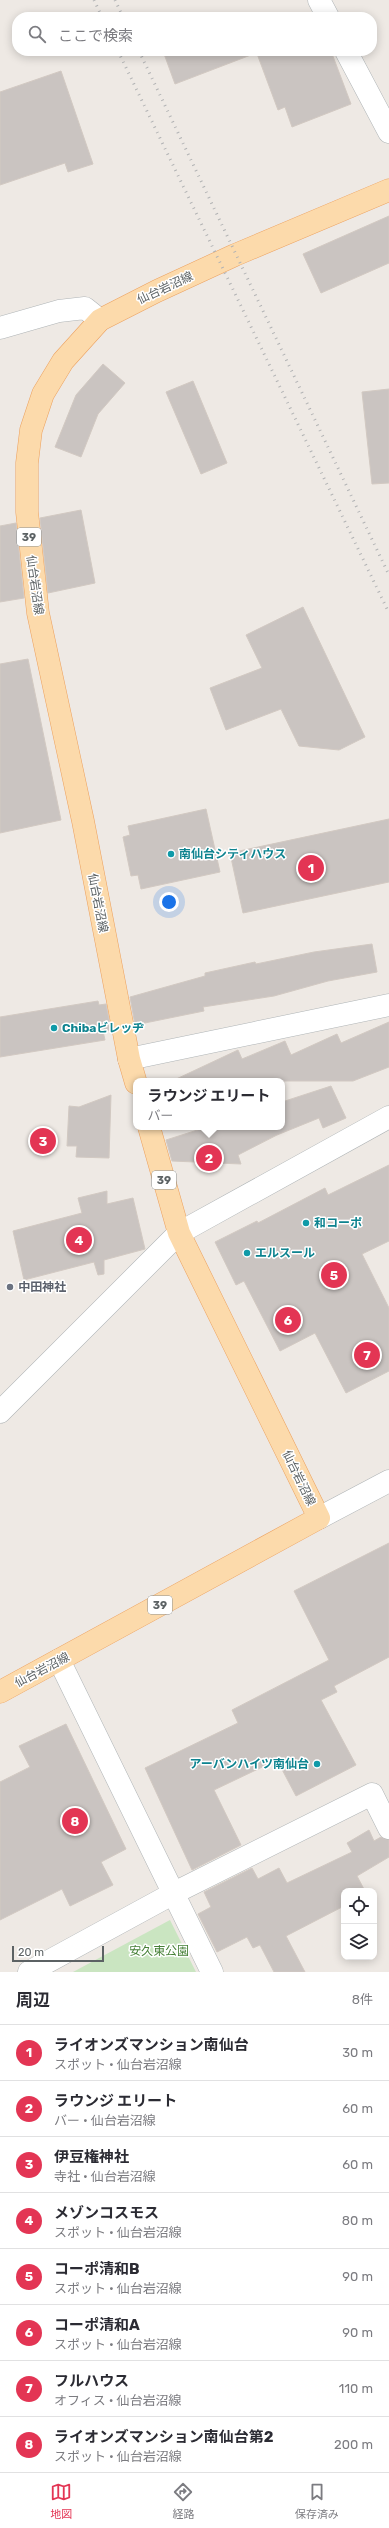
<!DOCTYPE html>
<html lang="ja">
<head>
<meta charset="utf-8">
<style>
	body { margin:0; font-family:Rubik,"Noto Sans JP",sans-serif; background:#f2f2f3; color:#2b2b33 }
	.controls { position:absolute; right:12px; bottom:12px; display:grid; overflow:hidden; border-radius:8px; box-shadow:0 2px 10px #0003 }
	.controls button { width:36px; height:36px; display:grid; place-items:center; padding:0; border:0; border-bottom:1px solid #e1e1e2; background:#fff; color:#2b2b33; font:20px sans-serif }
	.scale { position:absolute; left:12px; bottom:10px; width:92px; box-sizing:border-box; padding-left:4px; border:2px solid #5c6264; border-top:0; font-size:11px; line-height:14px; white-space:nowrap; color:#5c6264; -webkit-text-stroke:3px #fff; paint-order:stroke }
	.you { position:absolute; left:169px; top:902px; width:14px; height:14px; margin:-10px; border:3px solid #fff; border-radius:50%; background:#1a73e8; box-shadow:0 0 0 6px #1a73e833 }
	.badge { display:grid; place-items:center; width:26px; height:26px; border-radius:50%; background:#e33554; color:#fff; font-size:13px; font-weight:700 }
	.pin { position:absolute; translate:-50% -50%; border:2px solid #fff; box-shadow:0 1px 4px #0006 }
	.popup { position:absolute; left:133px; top:1078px; width:152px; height:52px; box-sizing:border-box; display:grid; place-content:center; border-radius:8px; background:#fff; filter:drop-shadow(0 1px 3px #0005); font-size:13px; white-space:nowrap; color:#7c7c81 }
	.popup b { font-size:15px; color:#2b2b33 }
	.popup::after { content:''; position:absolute; left:50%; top:100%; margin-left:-8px; border:8px solid transparent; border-top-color:#fff }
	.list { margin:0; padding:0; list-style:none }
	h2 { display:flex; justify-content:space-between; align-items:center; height:52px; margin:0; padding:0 16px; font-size:17px }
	h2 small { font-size:13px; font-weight:400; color:#7c7c81 }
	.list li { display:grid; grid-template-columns:26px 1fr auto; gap:12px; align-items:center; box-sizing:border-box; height:56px; padding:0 16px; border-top:1px solid #e1e1e2 }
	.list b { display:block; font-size:15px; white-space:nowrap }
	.list p { margin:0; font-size:13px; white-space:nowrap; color:#7c7c81 }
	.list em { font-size:13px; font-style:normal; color:#7c7c81 }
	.icon { flex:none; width:22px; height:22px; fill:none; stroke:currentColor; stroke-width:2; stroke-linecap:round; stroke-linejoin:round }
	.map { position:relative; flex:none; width:389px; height:1972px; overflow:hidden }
	.search { position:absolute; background:#fff; box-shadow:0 2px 10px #0003; left:12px; right:12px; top:12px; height:44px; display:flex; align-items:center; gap:10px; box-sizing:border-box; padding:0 14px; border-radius:16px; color:#7c7c81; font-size:15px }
	.sheet { height:500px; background:#fff }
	nav { display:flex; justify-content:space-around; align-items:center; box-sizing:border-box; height:56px; border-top:1px solid #e1e1e2; background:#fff; font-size:11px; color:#7c7c81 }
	nav a { display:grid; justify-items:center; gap:2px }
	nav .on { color:#e33554 }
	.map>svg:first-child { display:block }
</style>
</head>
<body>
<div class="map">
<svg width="389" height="1972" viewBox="0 0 389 1972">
	<rect width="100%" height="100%" fill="#eee9e4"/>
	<polygon fill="#cae5c1" points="170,1920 196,1972 73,1972"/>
	<g fill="#cac4c1" stroke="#d2c9c2">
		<polygon points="163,51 255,51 256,53 175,84"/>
		<polygon points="256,51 331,51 351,104 292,127 285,107 278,110"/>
		<polygon points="61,71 93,164 68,172 65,163 0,185 0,92"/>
		<polygon points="389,216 389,263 321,293 303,254"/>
		<polygon points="103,364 125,383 98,414 81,457 55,447 76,395"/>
		<polygon points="193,381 227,463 201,474 166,392"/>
		<polygon points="389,389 389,483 372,484 362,392"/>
		<polygon points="81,510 95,583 48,593 40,518"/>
		<polygon points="16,523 24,598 0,602 0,526"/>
		<polygon points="303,607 365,737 339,750 299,746 281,709 226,730 210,688 262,668 246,635"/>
		<polygon points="28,659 61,820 0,833 0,664"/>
		<polygon points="206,809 220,872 141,889 138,875 131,876 123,837 130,835 128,826"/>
		<polygon points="389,819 389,882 243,913 230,853"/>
		<polygon points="372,944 377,972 328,981 274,996 203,1007 204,1011 135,1025 130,997 205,976 205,973 255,962 256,964 314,952"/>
		<polygon points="98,1001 99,1005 106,1004 111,1030 103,1031 105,1040 0,1057 0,1017"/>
		<polygon points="389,1022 389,1067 353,1081 172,1081 238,1050 242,1059 285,1041 291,1055 337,1034 341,1043"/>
		<polygon points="331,1086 346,1118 323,1128 319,1118 277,1135 238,1155 241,1164 172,1161 166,1140 207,1127 282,1127 282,1102"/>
		<polygon points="111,1095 109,1158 76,1157 77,1146 67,1146 69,1106 79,1107"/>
		<polygon points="389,1165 389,1241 362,1254 389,1308 389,1371 346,1393 315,1333 280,1351 244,1281 236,1285 215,1242 257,1221 258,1223 325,1188 328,1195"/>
		<polygon points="107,1191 107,1204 133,1198 145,1249 104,1260 104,1274 98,1275 94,1262 24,1280 13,1231 82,1213 78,1198"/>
		<polygon points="389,1543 389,1657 334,1686 337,1692 321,1700 356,1765 296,1796 277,1760 214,1790 241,1845 192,1870 145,1768 238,1723 232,1710 329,1660 294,1591"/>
		<polygon points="66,1724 126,1849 101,1862 113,1885 70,1906 62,1889 0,1920 0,1782 30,1767 19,1746"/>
		<polygon points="369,1830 374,1841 381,1837 389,1840 389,1857 357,1876 365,1891 344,1891 344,1906 286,1936 305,1972 274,1972 260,1945 253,1948 247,1937 217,1952 198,1914 211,1907 204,1892 252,1868 258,1879 279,1868 287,1883 352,1852 347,1843"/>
	</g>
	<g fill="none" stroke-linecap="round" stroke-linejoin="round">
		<g stroke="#afb4b6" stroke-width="23">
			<g id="minor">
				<polyline points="319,0 328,17"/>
				<polyline points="346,51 389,132"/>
				<polyline points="0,328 59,311 85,308 100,320"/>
				<polyline points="129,1059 389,1005"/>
				<polyline points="0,1412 179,1233 389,1117"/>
				<polyline points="319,1518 389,1481"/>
				<polyline points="59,1660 212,1972"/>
				<polyline points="29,1972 174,1893 372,1794 389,1828"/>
			</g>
		</g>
		<g stroke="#eca15f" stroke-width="23">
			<g id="major">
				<polyline points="136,1083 129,1059 83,821 38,613 27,512 27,463 31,430 43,394 63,361 100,320 157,291 235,255 389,190"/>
				<polyline points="0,1692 319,1518 179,1233 149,1127"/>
			</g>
		</g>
		<use href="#minor" stroke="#fff" stroke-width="22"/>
		<use href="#major" stroke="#fcdaab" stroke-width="22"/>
		<g stroke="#b2b3b4" stroke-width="3" stroke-dasharray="1 5" stroke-linecap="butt">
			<polyline points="94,0 102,17"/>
			<polyline points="115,0 123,17"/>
			<polyline points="118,51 389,613"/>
			<polyline points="139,51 389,575"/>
		</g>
	</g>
	<g fill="#0f9aa8" stroke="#fff" stroke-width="1.5">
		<circle cx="171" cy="854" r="4"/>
		<circle cx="54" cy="1028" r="4"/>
		<circle cx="306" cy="1223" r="4"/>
		<circle cx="247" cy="1253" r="4"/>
		<circle cx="317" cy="1764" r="4"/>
	</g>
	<circle fill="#6b7280" stroke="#fff" stroke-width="1.5" cx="10" cy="1287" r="4"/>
	<g text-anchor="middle" stroke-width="3" stroke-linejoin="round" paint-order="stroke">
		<g fill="#fff" stroke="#8d9192" stroke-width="1">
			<rect x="17" y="528" width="24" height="18" rx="3"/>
			<rect x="152" y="1171" width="24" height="18" rx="3"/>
			<rect x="148" y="1596" width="24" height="18" rx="3"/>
		</g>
		<g font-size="11" font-weight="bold" fill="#5c6264">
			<text x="29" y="541">39</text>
			<text x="164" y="1184">39</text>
			<text x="160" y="1609">39</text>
		</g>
		<g font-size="12" fill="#5c6264" stroke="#fff">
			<text transform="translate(165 288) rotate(-25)" y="4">仙台岩沼線</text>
			<text transform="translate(35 585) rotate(82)" y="4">仙台岩沼線</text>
			<text transform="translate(98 903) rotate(79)" y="4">仙台岩沼線</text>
			<text transform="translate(299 1478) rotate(64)" y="4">仙台岩沼線</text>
			<text transform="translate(42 1670) rotate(-28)" y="4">仙台岩沼線</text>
		</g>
		<g font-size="12" font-weight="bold" fill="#0d838f" stroke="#fff" text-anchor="start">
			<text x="179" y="858">南仙台シティハウス</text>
			<text x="62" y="1032">Chibaビレッヂ</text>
			<text x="314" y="1227">和コーポ</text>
			<text x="255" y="1257">エルスール</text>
			<text x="309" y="1768" text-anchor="end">アーバンハイツ南仙台</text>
		</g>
		<g font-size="12" font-weight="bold" fill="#5b616d" stroke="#fff" text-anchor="start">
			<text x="18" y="1291">中田神社</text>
		</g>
		<g font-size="12" fill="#468037" stroke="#fff">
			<text x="159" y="1955">安久東公園</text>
		</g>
	</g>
</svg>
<div class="controls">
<button><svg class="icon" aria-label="locate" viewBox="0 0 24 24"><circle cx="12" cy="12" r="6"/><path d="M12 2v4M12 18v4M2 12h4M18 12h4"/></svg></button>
<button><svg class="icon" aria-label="layers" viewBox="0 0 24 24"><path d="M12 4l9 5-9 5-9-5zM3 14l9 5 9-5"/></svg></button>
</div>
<div class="scale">20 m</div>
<div class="you"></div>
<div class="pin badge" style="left:311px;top:868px">1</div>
<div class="pin badge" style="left:209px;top:1158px">2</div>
<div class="popup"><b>ラウンジ エリート</b>バー</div>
<div class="pin badge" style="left:43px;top:1141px">3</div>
<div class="pin badge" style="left:79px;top:1240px">4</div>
<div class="pin badge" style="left:334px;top:1275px">5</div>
<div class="pin badge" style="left:288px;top:1320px">6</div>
<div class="pin badge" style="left:367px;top:1355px">7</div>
<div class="pin badge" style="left:75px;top:1821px">8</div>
<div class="search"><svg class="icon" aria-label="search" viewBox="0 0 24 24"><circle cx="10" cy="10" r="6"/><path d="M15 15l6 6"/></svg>ここで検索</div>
</div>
<section class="sheet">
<h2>周辺<small>8件</small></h2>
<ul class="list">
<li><span class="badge">1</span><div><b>ライオンズマンション南仙台</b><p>スポット · 仙台岩沼線</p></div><em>30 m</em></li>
<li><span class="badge">2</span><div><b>ラウンジ エリート</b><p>バー · 仙台岩沼線</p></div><em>60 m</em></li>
<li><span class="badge">3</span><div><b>伊豆権神社</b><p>寺社 · 仙台岩沼線</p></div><em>60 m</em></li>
<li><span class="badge">4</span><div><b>メゾンコスモス</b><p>スポット · 仙台岩沼線</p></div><em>80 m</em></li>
<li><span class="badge">5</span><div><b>コーポ清和B</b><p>スポット · 仙台岩沼線</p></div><em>90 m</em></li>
<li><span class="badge">6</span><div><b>コーポ清和A</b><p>スポット · 仙台岩沼線</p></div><em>90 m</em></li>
<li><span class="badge">7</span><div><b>フルハウス</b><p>オフィス · 仙台岩沼線</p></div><em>110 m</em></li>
<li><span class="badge">8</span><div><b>ライオンズマンション南仙台第2</b><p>スポット · 仙台岩沼線</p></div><em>200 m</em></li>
</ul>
</section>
<nav>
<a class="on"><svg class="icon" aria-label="map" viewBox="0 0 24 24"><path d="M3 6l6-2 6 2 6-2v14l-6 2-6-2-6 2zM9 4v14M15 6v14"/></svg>地図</a>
<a><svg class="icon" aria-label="directions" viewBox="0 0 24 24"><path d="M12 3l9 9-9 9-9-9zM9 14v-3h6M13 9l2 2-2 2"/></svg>経路</a>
<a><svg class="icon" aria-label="saved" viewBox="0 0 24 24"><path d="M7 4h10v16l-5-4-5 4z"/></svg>保存済み</a>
</nav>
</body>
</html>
